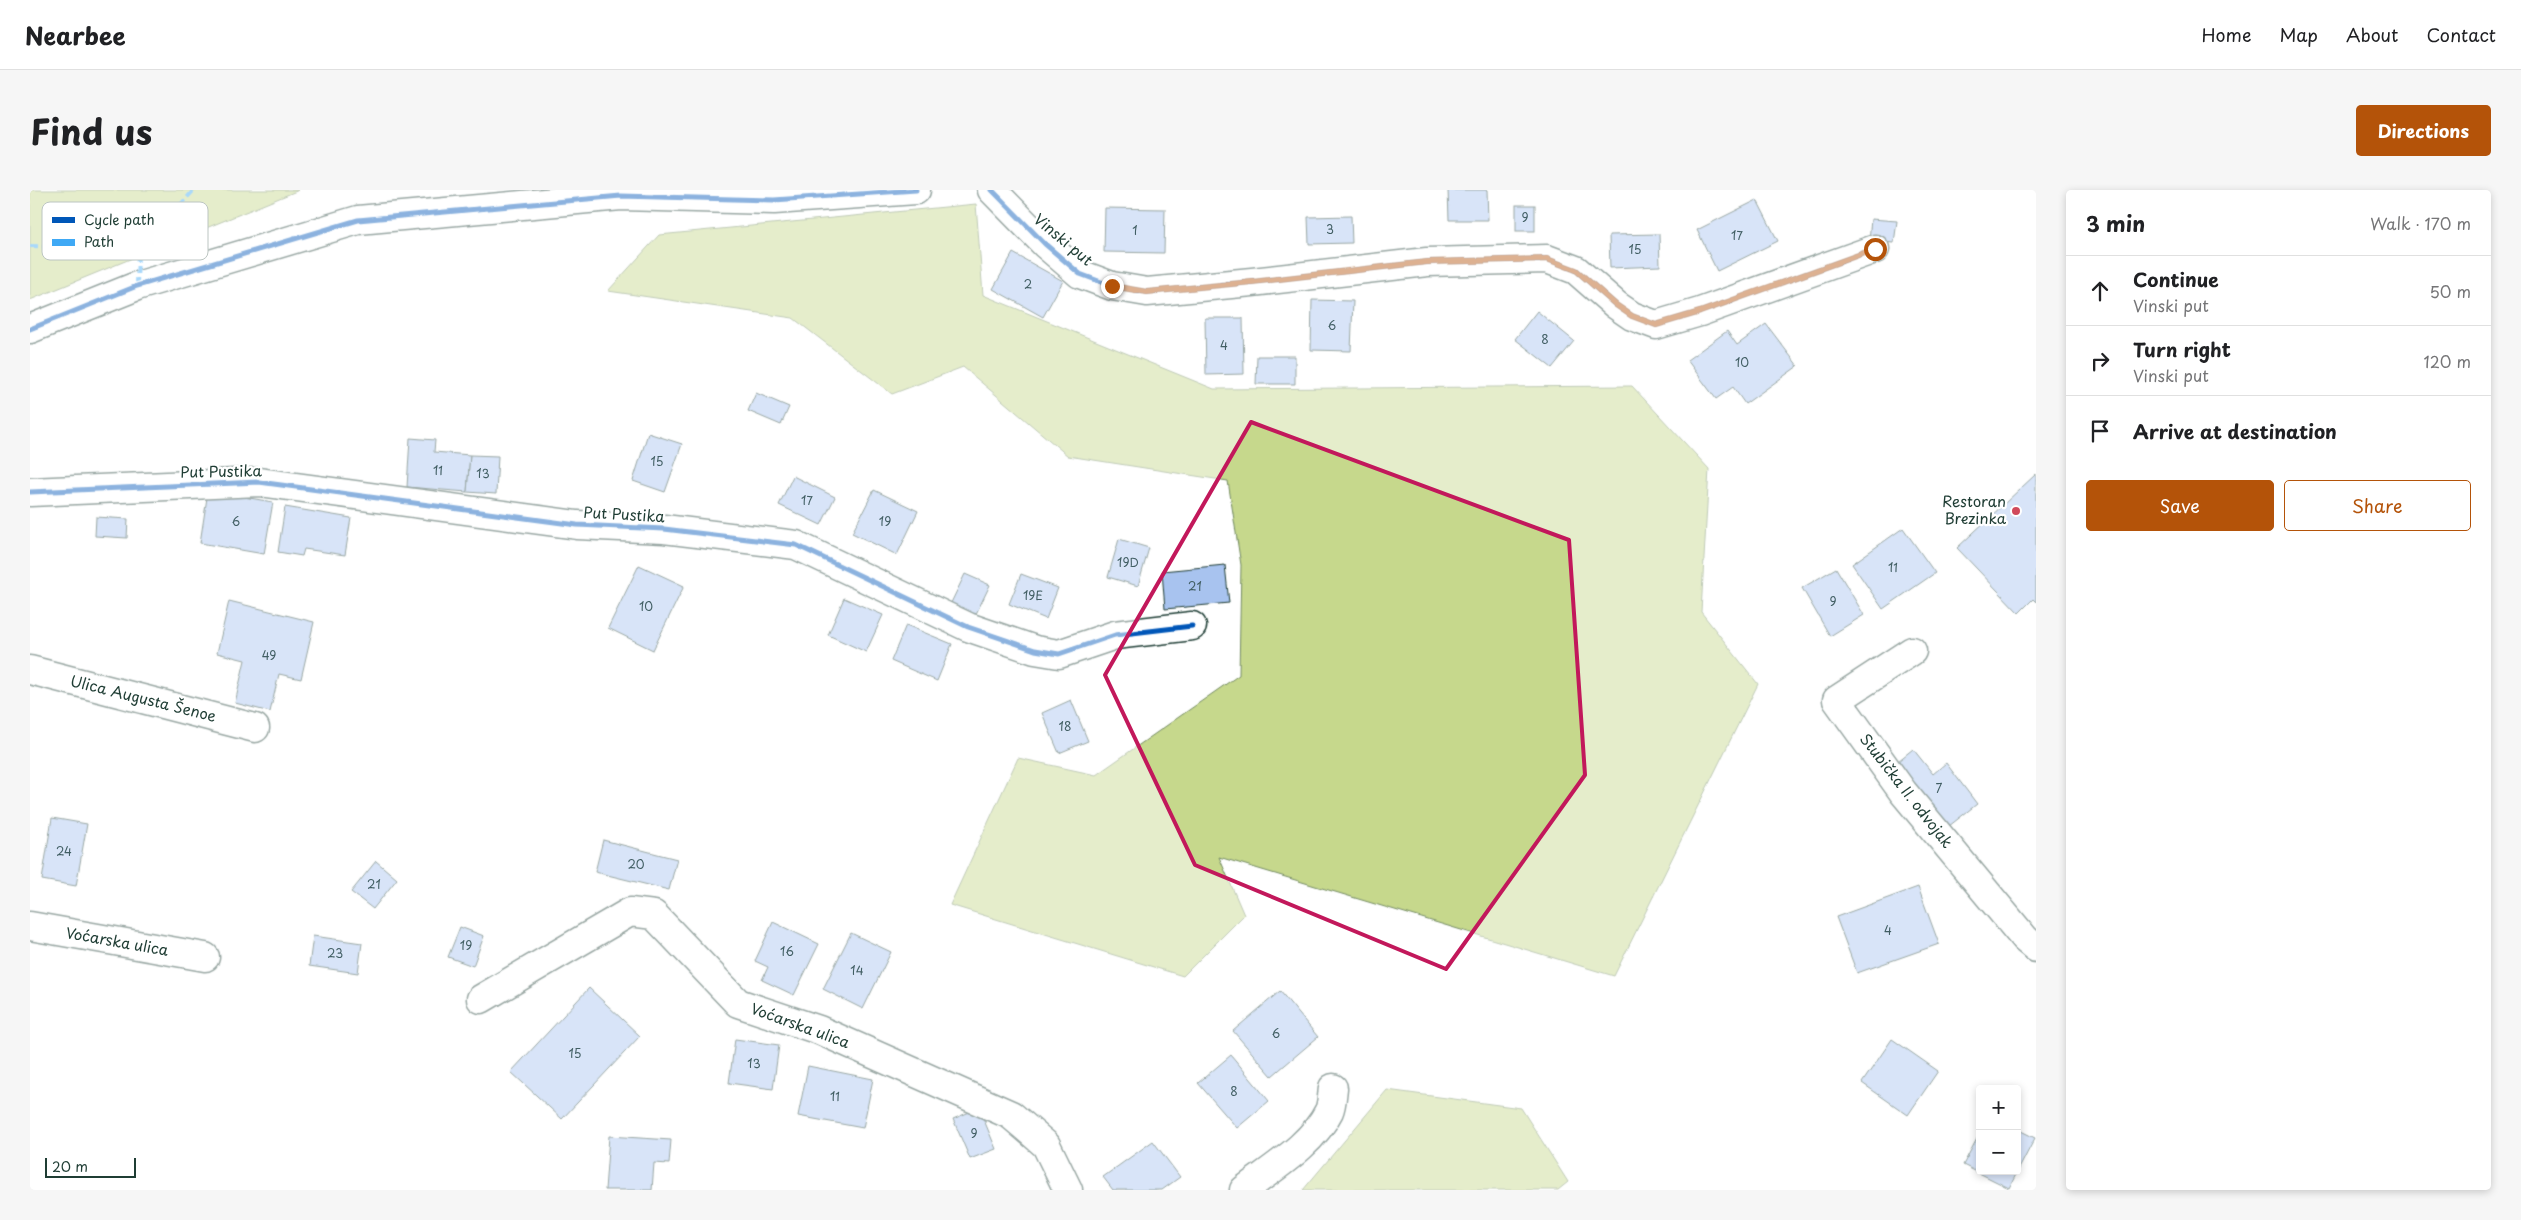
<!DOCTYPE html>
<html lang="en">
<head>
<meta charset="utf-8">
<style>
	body { margin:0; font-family:"Playpen Sans",sans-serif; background:#f6f6f6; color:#202124 }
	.controls { position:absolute; right:15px; bottom:15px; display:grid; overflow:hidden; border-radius:5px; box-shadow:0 2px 8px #0003 }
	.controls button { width:45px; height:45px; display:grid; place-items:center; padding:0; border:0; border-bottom:1px solid #e0e0e0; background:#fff; color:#202124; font:25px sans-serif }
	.scale { position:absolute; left:15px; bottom:12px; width:91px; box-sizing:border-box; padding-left:5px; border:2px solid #1f3d34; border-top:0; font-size:14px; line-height:18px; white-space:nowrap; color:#1f3d34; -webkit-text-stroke:4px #fff; paint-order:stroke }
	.stop { position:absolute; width:15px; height:15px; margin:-11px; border:4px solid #b45309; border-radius:50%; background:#fff }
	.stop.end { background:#b45309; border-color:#fff; box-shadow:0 1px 5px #0008 }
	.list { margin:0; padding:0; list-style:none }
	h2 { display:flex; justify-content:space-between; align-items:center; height:65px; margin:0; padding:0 20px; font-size:21px }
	h2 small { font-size:16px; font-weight:400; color:#757577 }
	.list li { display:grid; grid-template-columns:32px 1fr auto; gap:15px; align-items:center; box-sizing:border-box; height:70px; padding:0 20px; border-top:1px solid #e0e0e0 }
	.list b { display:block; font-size:19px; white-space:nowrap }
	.list p { margin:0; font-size:16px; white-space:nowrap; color:#757577 }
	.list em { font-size:16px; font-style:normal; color:#757577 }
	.actions { display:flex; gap:10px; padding:15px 20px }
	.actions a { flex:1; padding:11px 0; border:1px solid #b45309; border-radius:5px; text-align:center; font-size:18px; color:#b45309 }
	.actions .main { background:#b45309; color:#fff }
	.icon { flex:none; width:28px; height:28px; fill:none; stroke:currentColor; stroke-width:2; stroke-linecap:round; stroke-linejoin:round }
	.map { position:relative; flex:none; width:2006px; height:1000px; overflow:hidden; border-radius:5px }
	header { display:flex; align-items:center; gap:30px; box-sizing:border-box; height:70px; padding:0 25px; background:#fff; border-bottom:1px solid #e0e0e0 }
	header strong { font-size:24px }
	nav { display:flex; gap:28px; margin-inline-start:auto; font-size:18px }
	.intro { display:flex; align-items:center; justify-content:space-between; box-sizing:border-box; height:120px; padding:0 30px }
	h1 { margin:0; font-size:35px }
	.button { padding:12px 22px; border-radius:5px; background:#b45309; color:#fff; font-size:18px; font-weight:700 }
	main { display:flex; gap:30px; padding:0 30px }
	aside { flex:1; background:#fff; border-radius:5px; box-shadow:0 2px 8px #0003 }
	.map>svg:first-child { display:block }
</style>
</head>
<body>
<header>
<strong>Nearbee</strong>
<nav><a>Home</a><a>Map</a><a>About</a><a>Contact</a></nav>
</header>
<div class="intro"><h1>Find us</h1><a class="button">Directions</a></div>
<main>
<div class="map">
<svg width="2006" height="1000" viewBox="0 0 2006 1000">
	<rect width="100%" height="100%" fill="#fff"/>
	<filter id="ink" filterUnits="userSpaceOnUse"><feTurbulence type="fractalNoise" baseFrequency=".02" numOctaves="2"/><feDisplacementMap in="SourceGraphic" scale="10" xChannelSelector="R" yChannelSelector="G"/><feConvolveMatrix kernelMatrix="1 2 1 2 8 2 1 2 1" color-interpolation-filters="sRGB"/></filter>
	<g filter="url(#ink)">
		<g fill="#c6d88c" stroke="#728a60">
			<polygon points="0,0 269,0 0,110"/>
			<polygon points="946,14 953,105 1184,199 1602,196 1679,279 1671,422 1728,494 1584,786 1189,667 1214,725 1153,786 920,715 988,568 1066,585 1209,485 1211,375 1198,291 1038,266 933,177 862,204 763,128 578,101 629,45"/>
			<polygon points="1357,900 1491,918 1538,992 1528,1000 1273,1000"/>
		</g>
		<g fill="#a8c3ef" stroke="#1f3d34">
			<polygon points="1418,0 1457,0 1458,30 1419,30"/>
			<polygon points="1727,10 1748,51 1687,81 1667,40"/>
			<rect x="1486" y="15" width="19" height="26"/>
			<polygon points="1075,18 1135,19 1134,63 1074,62"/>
			<polygon points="1321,26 1322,53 1279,54 1278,27"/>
			<polygon points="1841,29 1867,31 1864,53 1839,51"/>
			<polygon points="1629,44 1630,76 1580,78 1579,45"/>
			<polygon points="983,63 1033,91 1013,127 963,99"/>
			<polygon points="1282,110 1323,111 1321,161 1281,160"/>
			<polygon points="1507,121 1544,151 1522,178 1485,149"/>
			<polygon points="1175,128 1213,128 1214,184 1176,185"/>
			<polygon points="1736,134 1768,176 1715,214 1703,197 1686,209 1657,170 1697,141 1707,155"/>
			<polygon points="1227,166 1265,166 1265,194 1226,194"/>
			<polygon points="726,203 759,217 751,235 718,221"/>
			<polygon points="618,243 652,254 635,302 603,291"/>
			<polygon points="380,248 405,250 404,262 440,265 437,302 377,297"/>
			<polygon points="440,265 468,266 466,304 437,302"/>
			<polygon points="2006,284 2006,412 2003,409 1989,423 1927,358"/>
			<polygon points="763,286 805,307 791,335 749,315"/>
			<polygon points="844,300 888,321 867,365 822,343"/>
			<polygon points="178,301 243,312 234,364 170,353"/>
			<polygon points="255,317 321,328 315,365 274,359 272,366 248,362"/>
			<polygon points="66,327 98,329 97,348 65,346"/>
			<polygon points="1873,338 1905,383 1853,419 1822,374"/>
			<polygon points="1089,349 1119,358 1108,396 1078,387"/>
			<polygon points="609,375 654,396 623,460 578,438"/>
			<polygon points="1195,375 1199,413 1135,419 1132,381"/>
			<polygon points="1806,378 1834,425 1800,446 1772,398"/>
			<polygon points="935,384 960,395 944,428 919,417"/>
			<polygon points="991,384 1028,398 1016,429 979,414"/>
			<polygon points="814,408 853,425 836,462 798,445"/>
			<polygon points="199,411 284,432 271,489 249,484 240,522 205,513 215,470 187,463"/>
			<polygon points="876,435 922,454 907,491 861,471"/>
			<polygon points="1041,510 1058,551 1029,563 1012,523"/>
			<polygon points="1883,559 1903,584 1916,573 1947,614 1914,640 1863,575"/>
			<polygon points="22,628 57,634 46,696 12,690"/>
			<polygon points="573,650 647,669 639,700 565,682"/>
			<polygon points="346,671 367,689 343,719 321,702"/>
			<polygon points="1888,697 1909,754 1827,783 1806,727"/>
			<polygon points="743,732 789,754 764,805 732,790 738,777 725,771"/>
			<polygon points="430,737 454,746 443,776 418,767"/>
			<polygon points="821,743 861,762 833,819 793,799"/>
			<polygon points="283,746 332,753 328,783 279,776"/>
			<polygon points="559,798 610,846 532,929 481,882"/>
			<polygon points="1250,801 1288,847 1242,886 1203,841"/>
			<polygon points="705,849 749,855 743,899 699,893"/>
			<polygon points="1862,849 1908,881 1878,925 1832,893"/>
			<polygon points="1201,865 1239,911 1207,938 1168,893"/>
			<polygon points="778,876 843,889 833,938 768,926"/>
			<polygon points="949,918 966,959 940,969 923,929"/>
			<polygon points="1987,939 2005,948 1979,998 1933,975 1950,943 1950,981 1987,981"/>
			<polygon points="579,946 641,950 639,974 624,973 622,1000 575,1000"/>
			<polygon points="1123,951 1150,987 1132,1000 1083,1000 1073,987"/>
		</g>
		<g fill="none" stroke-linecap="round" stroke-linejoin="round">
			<g stroke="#1f3d34" stroke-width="31">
				<g id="minor">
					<polyline points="962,0 1015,54 1050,84 1082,96 1117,102 1222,92 1397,72 1517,69 1546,80 1586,115 1602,126 1626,135 1670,122 1845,59"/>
					<polyline points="0,139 107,96 328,30 591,6 744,10 886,0"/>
					<polyline points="0,302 229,292 547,335 634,339 766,355 938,437 1005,460 1029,464 1085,445 1162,436"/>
					<polyline points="1882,461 1807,510 1873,602 1995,749 2006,758"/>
					<polyline points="0,480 225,538"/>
					<polyline points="0,736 175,767"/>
					<polyline points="451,809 600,722 624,725 708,813 789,840 981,925 1016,955 1038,1000"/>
					<path d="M1214 1000C1244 977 1282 955 1299 921 1302 914 1302 905 1303 898"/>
				</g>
			</g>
			<use href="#minor" stroke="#fff" stroke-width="28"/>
			<g stroke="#3fa9f5" stroke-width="4" stroke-dasharray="8 4" stroke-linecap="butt">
				<polyline points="0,56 108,61"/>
				<polyline points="107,96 108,61 164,0"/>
			</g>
			<g stroke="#fff" stroke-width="8">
				<g id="cycleway">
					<polyline points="962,0 1015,54 1050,84 1082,96 1117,102 1222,92 1397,72 1517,69 1546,80 1586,115 1602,126 1626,135 1670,122 1845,59"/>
					<polyline points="0,139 107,96 328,30 591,6 744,10 886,0"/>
					<polyline points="0,302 229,292 547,335 634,339 766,355 938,437 1005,460 1029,464 1085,445 1162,436"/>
				</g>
			</g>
			<use href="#cycleway" stroke="#0057b8" stroke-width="5"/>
		</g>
	</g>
	<g fill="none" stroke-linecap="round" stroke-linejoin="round" filter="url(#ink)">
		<polyline stroke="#b45309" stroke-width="6" points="1082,96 1117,102 1222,92 1397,72 1517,69 1546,80 1586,115 1602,126 1626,135 1670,122 1845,59"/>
	</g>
	<path d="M0 0H2006V1000H0ZM1221 232 1539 350 1555 585 1416 779 1165 675 1075 485Z" fill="#fff" fill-opacity=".55" fill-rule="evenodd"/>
	<path fill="none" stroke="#c2185b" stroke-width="4" stroke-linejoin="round" d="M1221 232 1539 350 1555 585 1416 779 1165 675 1075 485Z"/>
	<circle fill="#d1495b" stroke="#fff" stroke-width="2" cx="1986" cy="321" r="5"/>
	<g text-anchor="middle" stroke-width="4.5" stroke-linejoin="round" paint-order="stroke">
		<g font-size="12" fill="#415e63">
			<text x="1495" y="32">9</text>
			<text x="1300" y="44">3</text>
			<text x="1105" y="45">1</text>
			<text x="1707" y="50">17</text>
			<text x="1605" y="64">15</text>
			<text x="998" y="99">2</text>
			<text x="1302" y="140">6</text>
			<text x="1515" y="154">8</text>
			<text x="1194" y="160">4</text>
			<text x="1712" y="177">10</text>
			<text x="627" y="276">15</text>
			<text x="408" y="285">11</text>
			<text x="453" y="288">13</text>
			<text x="777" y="315">17</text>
			<text x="206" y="336">6</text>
			<text x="855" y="336">19</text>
			<text x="1098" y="377">19D</text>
			<text x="1863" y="382">11</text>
			<text x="1165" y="401">21</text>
			<text x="1003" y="410">19E</text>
			<text x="1803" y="416">9</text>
			<text x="616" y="421">10</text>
			<text x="239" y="470">49</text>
			<text x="1035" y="541">18</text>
			<text x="1909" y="603">7</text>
			<text x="34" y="666">24</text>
			<text x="606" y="679">20</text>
			<text x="344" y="699">21</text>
			<text x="1858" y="745">4</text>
			<text x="436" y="760">19</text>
			<text x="757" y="766">16</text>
			<text x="305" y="768">23</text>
			<text x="827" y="785">14</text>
			<text x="1246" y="848">6</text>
			<text x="545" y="868">15</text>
			<text x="724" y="878">13</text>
			<text x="1204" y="906">8</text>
			<text x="805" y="911">11</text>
			<text x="944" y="948">9</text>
		</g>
		<g font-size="15" fill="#1f3d34" stroke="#fff">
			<text transform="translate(1033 50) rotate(40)" y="5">Vinski put</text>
			<text transform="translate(191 282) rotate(-1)" y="5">Put Pustika</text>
			<text transform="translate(594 325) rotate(3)" y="5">Put Pustika</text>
			<text transform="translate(113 509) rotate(14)" y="5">Ulica Augusta Šenoe</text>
			<text transform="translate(1876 601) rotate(52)" y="5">Stubička II. odvojak</text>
			<text transform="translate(87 752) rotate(10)" y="5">Voćarska ulica</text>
			<text transform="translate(770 836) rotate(20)" y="5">Voćarska ulica</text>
		</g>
		<g font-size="15" fill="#1f3d34" stroke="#fff" text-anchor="end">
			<text x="1976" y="317">Restoran<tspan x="1976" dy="17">Brezinka</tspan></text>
		</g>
	</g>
	<rect x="12" y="12" width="166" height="58" rx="8" fill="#fff" stroke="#bcc5c2" stroke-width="1"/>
	<rect x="22" y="27" width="23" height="6" fill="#0057b8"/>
	<rect x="22" y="49" width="23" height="7" fill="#3fa9f5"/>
	<g font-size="14" fill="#1f3d34">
		<text x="54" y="35">Cycle path</text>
		<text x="54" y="57">Path</text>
	</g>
</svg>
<div class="controls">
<button>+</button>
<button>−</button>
</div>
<div class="scale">20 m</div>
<div class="stop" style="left:1845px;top:59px"></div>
<div class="stop end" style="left:1082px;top:96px"></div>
</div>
<aside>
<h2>3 min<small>Walk · 170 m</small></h2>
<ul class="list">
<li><svg class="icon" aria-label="ahead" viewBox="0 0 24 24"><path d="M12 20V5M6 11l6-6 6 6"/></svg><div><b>Continue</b><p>Vinski put</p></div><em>50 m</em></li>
<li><svg class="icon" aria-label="right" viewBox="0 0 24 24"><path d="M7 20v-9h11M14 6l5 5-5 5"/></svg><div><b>Turn right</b><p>Vinski put</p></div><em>120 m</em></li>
<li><svg class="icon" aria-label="arrive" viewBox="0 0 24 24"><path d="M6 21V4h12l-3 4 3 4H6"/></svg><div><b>Arrive at destination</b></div></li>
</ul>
<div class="actions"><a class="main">Save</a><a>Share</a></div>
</aside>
</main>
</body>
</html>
